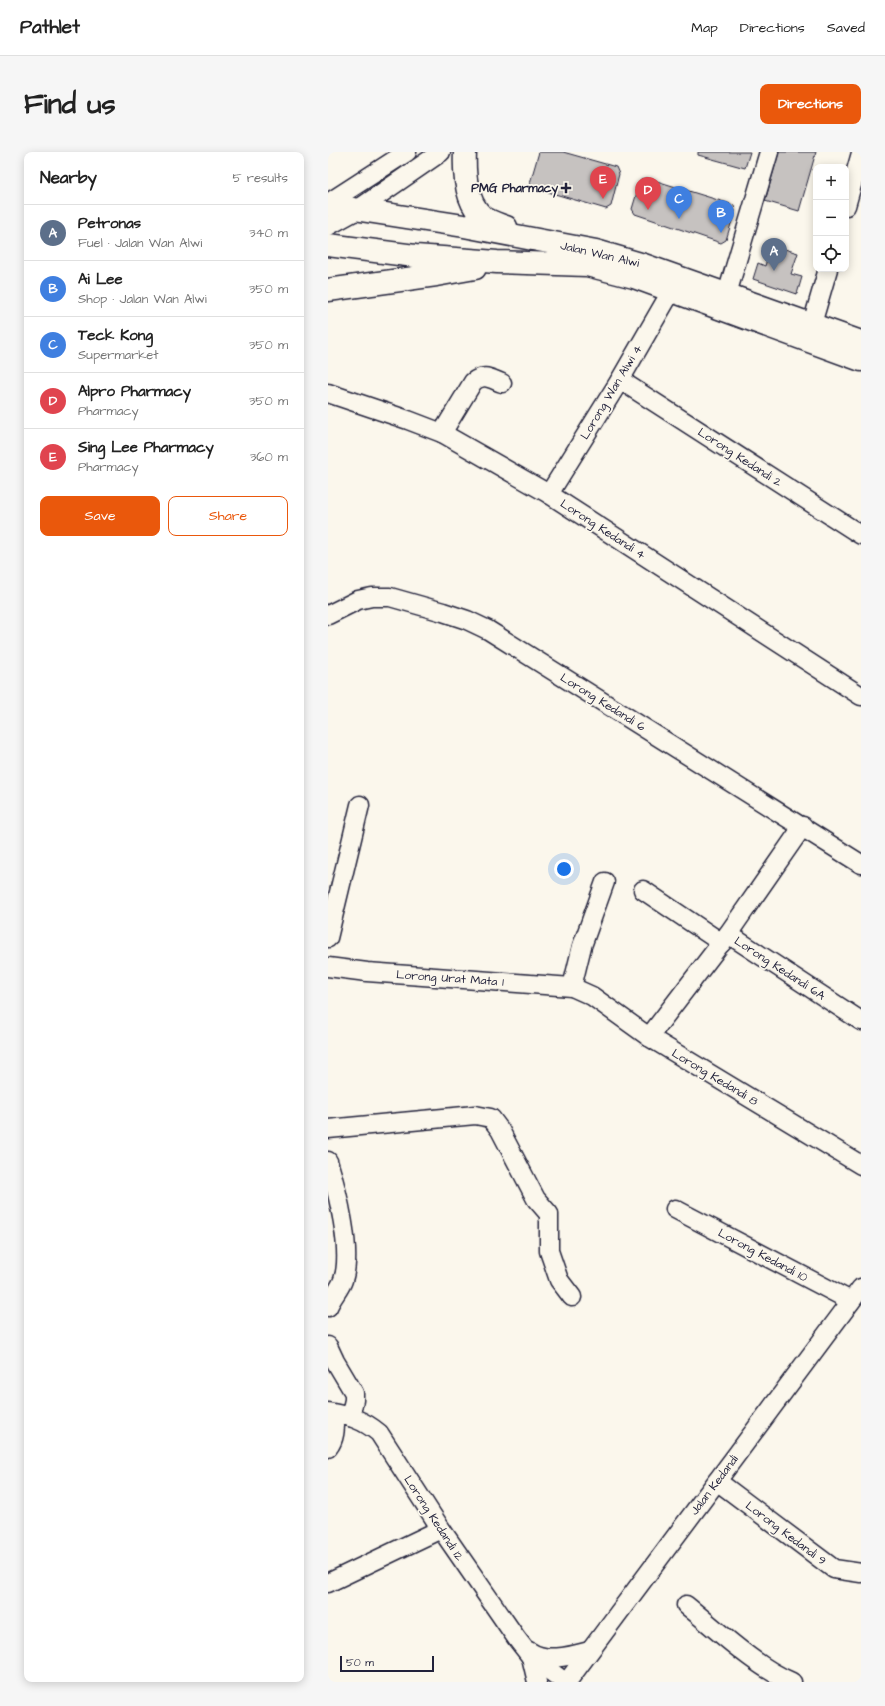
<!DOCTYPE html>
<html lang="en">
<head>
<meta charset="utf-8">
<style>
	body { margin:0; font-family:"Architects Daughter",sans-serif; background:#f6f6f6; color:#222 }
	.controls { position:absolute; right:12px; top:12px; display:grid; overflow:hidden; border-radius:8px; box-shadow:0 2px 10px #0003 }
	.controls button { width:36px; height:36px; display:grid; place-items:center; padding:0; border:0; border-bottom:1px solid #e0e0e0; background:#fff; color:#222; font:20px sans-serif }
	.scale { position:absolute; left:12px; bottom:10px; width:94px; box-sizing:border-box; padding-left:4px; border:2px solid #22223b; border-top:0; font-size:11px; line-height:14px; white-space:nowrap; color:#22223b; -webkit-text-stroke:3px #fbf7ec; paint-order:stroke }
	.you { position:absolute; left:236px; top:717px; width:14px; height:14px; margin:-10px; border:3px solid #fff; border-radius:50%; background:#1a73e8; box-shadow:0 0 0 6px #1a73e833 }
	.badge { display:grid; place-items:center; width:26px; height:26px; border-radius:50%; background:#ea580c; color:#fff; font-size:13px; font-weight:700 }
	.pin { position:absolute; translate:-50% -33px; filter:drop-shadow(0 1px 2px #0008) }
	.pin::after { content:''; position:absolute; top:21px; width:14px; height:12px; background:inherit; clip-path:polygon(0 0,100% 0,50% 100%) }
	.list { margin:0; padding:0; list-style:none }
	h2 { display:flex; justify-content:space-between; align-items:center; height:52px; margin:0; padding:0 16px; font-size:17px }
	h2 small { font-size:13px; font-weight:400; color:#767676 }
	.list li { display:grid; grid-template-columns:26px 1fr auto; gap:12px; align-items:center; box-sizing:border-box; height:56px; padding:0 16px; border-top:1px solid #e0e0e0 }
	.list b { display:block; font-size:15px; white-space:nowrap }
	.list p { margin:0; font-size:13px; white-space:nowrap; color:#767676 }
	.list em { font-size:13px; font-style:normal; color:#767676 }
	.actions { display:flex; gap:8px; padding:12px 16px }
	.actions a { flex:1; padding:9px 0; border:1px solid #ea580c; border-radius:8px; text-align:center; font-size:14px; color:#ea580c }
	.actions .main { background:#ea580c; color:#fff }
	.icon { flex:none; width:22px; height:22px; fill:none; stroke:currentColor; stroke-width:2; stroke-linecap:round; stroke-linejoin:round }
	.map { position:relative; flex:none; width:533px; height:1530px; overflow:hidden; border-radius:8px }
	header { display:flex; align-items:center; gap:24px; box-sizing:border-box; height:56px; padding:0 20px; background:#fff; border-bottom:1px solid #e0e0e0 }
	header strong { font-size:19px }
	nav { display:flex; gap:22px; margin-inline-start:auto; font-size:14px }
	.intro { display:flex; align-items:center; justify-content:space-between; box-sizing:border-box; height:96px; padding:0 24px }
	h1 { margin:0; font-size:28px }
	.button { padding:10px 18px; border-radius:8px; background:#ea580c; color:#fff; font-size:14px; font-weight:700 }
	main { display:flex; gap:24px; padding:0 24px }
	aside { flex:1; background:#fff; border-radius:8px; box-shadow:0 2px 10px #0003 }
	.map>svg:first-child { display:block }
</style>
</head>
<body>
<header>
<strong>Pathlet</strong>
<nav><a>Map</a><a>Directions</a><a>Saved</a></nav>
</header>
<div class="intro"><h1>Find us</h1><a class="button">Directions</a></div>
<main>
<aside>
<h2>Nearby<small>5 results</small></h2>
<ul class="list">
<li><span class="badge" style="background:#5c6f8a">A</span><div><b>Petronas</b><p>Fuel · Jalan Wan Alwi</p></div><em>340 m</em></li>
<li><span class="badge" style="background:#3f7fe0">B</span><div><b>Ai Lee</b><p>Shop · Jalan Wan Alwi</p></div><em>350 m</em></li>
<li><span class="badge" style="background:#3f7fe0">C</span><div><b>Teck Kong</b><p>Supermarket</p></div><em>350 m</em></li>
<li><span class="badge" style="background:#e0444e">D</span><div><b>Alpro Pharmacy</b><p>Pharmacy</p></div><em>350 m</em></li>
<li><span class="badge" style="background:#e0444e">E</span><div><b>Sing Lee Pharmacy</b><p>Pharmacy</p></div><em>360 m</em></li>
</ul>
<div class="actions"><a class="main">Save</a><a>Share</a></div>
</aside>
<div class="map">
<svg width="533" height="1530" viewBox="0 0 533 1530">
	<rect width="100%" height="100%" fill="#fbf7ec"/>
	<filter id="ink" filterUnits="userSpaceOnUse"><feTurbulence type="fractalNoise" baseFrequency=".025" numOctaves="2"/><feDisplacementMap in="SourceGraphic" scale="8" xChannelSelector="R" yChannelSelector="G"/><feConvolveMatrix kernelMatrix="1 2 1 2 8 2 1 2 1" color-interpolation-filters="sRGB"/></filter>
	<g filter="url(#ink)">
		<g fill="#c6c2c0" stroke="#22223b">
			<polygon points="211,0 235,0 288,15 291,22 283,54 278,57 203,35 202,31"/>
			<polygon points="370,0 422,0 417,16 370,3"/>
			<polygon points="451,0 488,0 471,59 437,49"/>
			<polygon points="319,26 406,53 407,59 398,88 393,91 307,62 304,57 313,27"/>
			<polygon points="443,93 470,101 463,122 474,125 469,142 425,127 430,111 437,114"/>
		</g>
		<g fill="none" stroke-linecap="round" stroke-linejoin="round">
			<g stroke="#22223b" stroke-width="21">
				<g id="minor">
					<polyline points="0,51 79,0"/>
					<polyline points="518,54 533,1"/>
					<polyline points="0,74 29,58 113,0"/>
					<polyline points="399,142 441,0"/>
					<polyline points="484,172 500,117"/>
					<polyline points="292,228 533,383"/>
					<polyline points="0,241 80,268 114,281 221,342 533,544"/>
					<path d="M114 281 145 230C156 221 163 227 174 231"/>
					<polyline points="221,342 292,228 344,138"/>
					<polyline points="0,463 30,448 44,445 62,445 115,460 139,468 160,478 533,712"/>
					<polyline points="475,674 400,782 533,869"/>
					<polyline points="315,738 394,791"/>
					<polyline points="0,786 32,653"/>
					<polyline points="0,815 39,820 244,835 264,844 321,885 533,1013"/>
					<polyline points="244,835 254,794 277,730"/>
					<polyline points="321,885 400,782"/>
					<polyline points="0,977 147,963 163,966 172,978 208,1047 221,1062 221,1099 231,1128 244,1145"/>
					<path d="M0 1009C9 1038 25 1099 15 1128 12 1137 4 1145 0 1155"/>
					<polyline points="347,1057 523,1149"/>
					<polyline points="0,1194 7,1209 26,1241 26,1248 22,1265"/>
					<path d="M0 1260C21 1264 34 1267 51 1281L113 1377 189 1487 203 1505 237 1530"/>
					<path d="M0 1296C8 1286 7 1274 7 1262"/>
					<polyline points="389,1329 506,1417 533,1421"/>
					<polyline points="0,1431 113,1377"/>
					<path d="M358 1453C388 1477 429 1516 464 1530"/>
					<path d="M201 1499C218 1511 242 1504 261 1499"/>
					<polyline points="203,1505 209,1530"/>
					<polyline points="239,1530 533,1136"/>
				</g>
			</g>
			<g stroke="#22223b" stroke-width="25">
				<g id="major">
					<path d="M137 0C136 21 138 51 155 65 162 70 170 72 178 75"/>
					<polyline points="0,53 136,74 268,99 316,113 533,190"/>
					<polyline points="0,93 87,104 169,110 259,113 306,125 533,208"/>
					<polyline points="0,138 108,123 147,116"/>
				</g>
			</g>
			<use href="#minor" stroke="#fbf7ec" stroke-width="18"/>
			<use href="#major" stroke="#fbf7ec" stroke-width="22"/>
		</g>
	</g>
	<path fill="#22223b" stroke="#fbf7ec" stroke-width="1.5" d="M236 30h4v4h4v4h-4v4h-4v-4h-4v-4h4z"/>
	<g text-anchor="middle" stroke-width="3.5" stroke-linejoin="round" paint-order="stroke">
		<g font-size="12" font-weight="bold" fill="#22223b" stroke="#fbf7ec" text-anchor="end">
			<text x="230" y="40">PMG Pharmacy</text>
		</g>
		<g font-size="12" fill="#22223b" stroke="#fbf7ec">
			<text transform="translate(272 102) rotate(13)" y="4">Jalan Wan Alwi</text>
			<text transform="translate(283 240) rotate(-59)" y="4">Lorong Wan Alwi 4</text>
			<text transform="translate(412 305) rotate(33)" y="4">Lorong Kedandi 2</text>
			<text transform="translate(275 377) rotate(33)" y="4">Lorong Kedandi 4</text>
			<text transform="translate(275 550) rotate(32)" y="4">Lorong Kedandi 6</text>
			<text transform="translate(452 816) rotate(33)" y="4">Lorong Kedandi 6A</text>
			<text transform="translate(122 826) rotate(4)" y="4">Lorong Urat Mata 1</text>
			<text transform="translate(387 925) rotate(31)" y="4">Lorong Kedandi 8</text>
			<text transform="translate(435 1103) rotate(28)" y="4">Lorong Kedandi 10</text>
			<text transform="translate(386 1333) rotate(-53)" y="4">Jalan Kedandi</text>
			<text transform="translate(106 1366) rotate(57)" y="4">Lorong Kedandi 12</text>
			<text transform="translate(458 1381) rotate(37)" y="4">Lorong Kedandi 9</text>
		</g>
	</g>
</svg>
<div class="controls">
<button>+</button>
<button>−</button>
<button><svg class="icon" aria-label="locate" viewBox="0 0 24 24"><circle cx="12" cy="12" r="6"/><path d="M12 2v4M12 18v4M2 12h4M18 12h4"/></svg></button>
</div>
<div class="scale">50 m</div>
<div class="you"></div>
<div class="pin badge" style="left:446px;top:119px;background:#5c6f8a">A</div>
<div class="pin badge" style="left:393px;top:81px;background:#3f7fe0">B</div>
<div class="pin badge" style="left:351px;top:67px;background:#3f7fe0">C</div>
<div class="pin badge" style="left:320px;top:58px;background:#e0444e">D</div>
<div class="pin badge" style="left:275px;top:47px;background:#e0444e">E</div>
</div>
</main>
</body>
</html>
